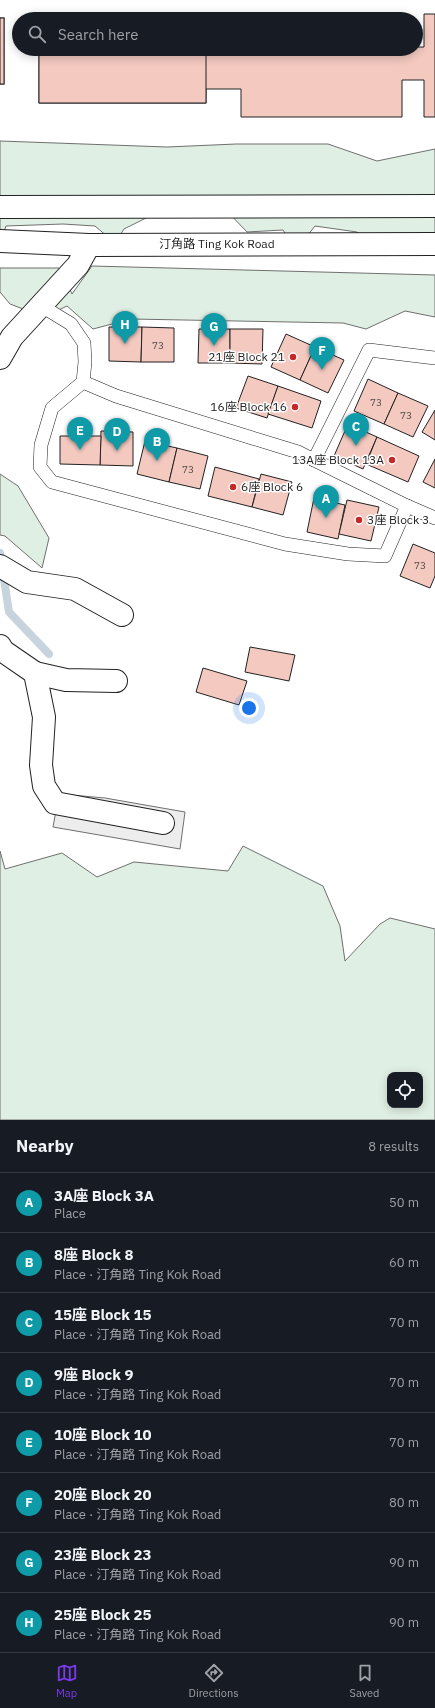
<!DOCTYPE html>
<html lang="en">
<head>
<meta charset="utf-8">
<style>
	body { margin:0; font-family:"IBM Plex Sans","Noto Sans TC",sans-serif; background:#242831; color:#f1f3f6 }
	.controls { position:absolute; right:12px; bottom:12px; display:grid; overflow:hidden; border-radius:8px; box-shadow:0 2px 10px #0003 }
	.controls button { width:36px; height:36px; display:grid; place-items:center; padding:0; border:0; border-bottom:1px solid #363941; background:#171b24; color:#f1f3f6; font:20px sans-serif }
	.you { position:absolute; left:249px; top:708px; width:14px; height:14px; margin:-10px; border:3px solid #fff; border-radius:50%; background:#1a73e8; box-shadow:0 0 0 6px #1a73e833 }
	.badge { display:grid; place-items:center; width:26px; height:26px; border-radius:50%; background:#7c3aed; color:#fff; font-size:13px; font-weight:700 }
	.pin { position:absolute; translate:-50% -33px; filter:drop-shadow(0 1px 2px #0008) }
	.pin::after { content:''; position:absolute; top:21px; width:14px; height:12px; background:inherit; clip-path:polygon(0 0,100% 0,50% 100%) }
	.list { margin:0; padding:0; list-style:none }
	h2 { display:flex; justify-content:space-between; align-items:center; height:52px; margin:0; padding:0 16px; font-size:17px }
	h2 small { font-size:13px; font-weight:400; color:#9ea1a6 }
	.list li { display:grid; grid-template-columns:26px 1fr auto; gap:12px; align-items:center; box-sizing:border-box; height:60px; padding:0 16px; border-top:1px solid #363941 }
	.list b { display:block; font-size:15px; white-space:nowrap }
	.list p { margin:0; font-size:13px; white-space:nowrap; color:#9ea1a6 }
	.list em { font-size:13px; font-style:normal; color:#9ea1a6 }
	.icon { flex:none; width:22px; height:22px; fill:none; stroke:currentColor; stroke-width:2; stroke-linecap:round; stroke-linejoin:round }
	.map { position:relative; flex:none; width:435px; height:1120px; overflow:hidden }
	.search { position:absolute; background:#171b24; box-shadow:0 2px 10px #0003; left:12px; right:12px; top:12px; height:44px; display:flex; align-items:center; gap:10px; box-sizing:border-box; padding:0 14px; border-radius:22px; color:#9ea1a6; font-size:15px }
	.sheet { height:532px; background:#171b24 }
	nav { display:flex; justify-content:space-around; align-items:center; box-sizing:border-box; height:56px; border-top:1px solid #363941; background:#171b24; font-size:11px; color:#9ea1a6 }
	nav a { display:grid; justify-items:center; gap:2px }
	nav .on { color:#7c3aed }
	.map>svg:first-child { display:block }
</style>
</head>
<body>
<div class="map">
<svg width="435" height="1120" viewBox="0 0 435 1120">
	<rect width="100%" height="100%" fill="#fff"/>
	<g fill="#e0efe3" stroke="#6f6f6f" fill-rule="evenodd">
		<polygon points="0,141 167,147 236,144 328,144 377,161 435,149 435,239 377,245 357,232 315,226 296,250 283,230 247,232 226,210 176,203 124,229 115,243 95,226 63,224 6,226 0,244"/>
		<polygon points="92,266 435,275 435,317 405,311 366,329 343,323 131,319 93,329 67,306 44,317 10,304 0,292 0,268 59,268 72,294"/>
		<polygon points="0,474 18,486 49,538 42,568 5,536 0,535"/>
		<path d="M243 846 323 886 340 926 345 961 380 924 390 918 435 929V1120H0V851L5 869 62 853 97 877 134 862 228 871ZM390 1075H420V1105H390Z"/>
	</g>
	<polygon fill="#ededed" stroke="#6f6f6f" points="59,794 105,798 185,812 180,849 53,827"/>
	<g fill="none" stroke-linecap="round" stroke-linejoin="round">
		<polyline stroke="#c7d3dd" stroke-width="8" points="0,553 9,612 49,654"/>
	</g>
	<g fill="#f3c9c0" stroke="#222">
		<rect x="241" y="14" width="161" height="5"/>
		<polygon points="424,14 435,14 435,117 424,117 424,80 402,80 402,117 241,117 241,89 206,89 206,103 39,103 39,51 206,51 206,49 416,49 416,47 424,47"/>
		<rect x="0" y="18" width="4" height="66"/>
		<rect x="0" y="18" width="4" height="66"/>
		<rect x="39" y="51" width="167" height="52"/>
		<polygon points="109,327 142,327 141,362 109,361"/>
		<polygon points="142,327 174,328 174,362 141,362"/>
		<polygon points="199,329 230,329 230,363 198,363"/>
		<polygon points="230,329 263,329 262,364 230,363"/>
		<polygon points="286,334 315,347 300,380 271,367"/>
		<polygon points="315,347 344,360 328,393 300,380"/>
		<polygon points="248,376 278,386 267,418 236,408"/>
		<polygon points="368,379 398,393 384,424 354,411"/>
		<polygon points="278,386 321,401 312,428 268,414"/>
		<polygon points="398,393 428,406 413,437 384,424"/>
		<polygon points="435,410 435,440 422,432"/>
		<polygon points="348,424 377,437 363,469 334,456"/>
		<polygon points="101,431 133,432 133,466 100,465"/>
		<polygon points="60,436 101,436 100,465 60,464"/>
		<polygon points="377,437 419,456 408,482 366,464"/>
		<polygon points="145,441 177,448 169,482 137,474"/>
		<polygon points="177,448 208,456 200,489 169,482"/>
		<polygon points="435,459 435,488 423,482"/>
		<polygon points="215,467 259,479 252,507 208,496"/>
		<polygon points="261,474 292,482 283,515 252,507"/>
		<polygon points="314,498 345,505 338,539 307,532"/>
		<polygon points="347,500 379,507 371,541 339,534"/>
		<polygon points="413,544 435,553 435,576 430,588 400,576"/>
		<polygon points="250,647 295,655 289,681 245,672"/>
		<polygon points="203,668 247,681 239,705 196,692"/>
	</g>
	<g fill="none" stroke-linecap="round" stroke-linejoin="round">
		<g stroke="#222" stroke-width="14">
			<g id="service">
				<polyline points="40,305 71,324 84,343 85,362 83,382 52,408 41,445 40,467 52,482 285,544 348,554 385,556 407,506"/>
				<polyline points="83,382 116,396 298,452 407,506 435,518"/>
				<polyline points="314,460 369,350 435,358"/>
			</g>
		</g>
		<g stroke="#222" stroke-width="24">
			<g id="minor">
				<polyline points="0,358 12,337 78,265 89,245"/>
				<polyline points="0,566 27,582 75,589 122,615"/>
				<polyline points="0,646 3,651 35,673 44,717 41,765 44,786 55,803 163,823"/>
				<polyline points="35,673 66,680 116,681"/>
			</g>
		</g>
		<g stroke="#222" stroke-width="24">
			<g id="primary">
				<polyline points="0,207 435,206"/>
				<polyline points="0,241 89,245 435,244"/>
			</g>
		</g>
		<use href="#service" stroke="#fff" stroke-width="13"/>
		<use href="#minor" stroke="#fff" stroke-width="22"/>
		<use href="#primary" stroke="#fff" stroke-width="22"/>
	</g>
	<g fill="#c62828" stroke="#fff" stroke-width="1.5">
		<circle cx="293" cy="357" r="4"/>
		<circle cx="295" cy="407" r="4"/>
		<circle cx="392" cy="460" r="4"/>
		<circle cx="233" cy="487" r="4"/>
		<circle cx="359" cy="520" r="4"/>
	</g>
	<g text-anchor="middle" stroke-width="3" stroke-linejoin="round" paint-order="stroke">
		<g font-size="10" fill="#564c4a">
			<text x="158" y="349">73</text>
			<text x="376" y="406">73</text>
			<text x="406" y="419">73</text>
			<text x="188" y="473">73</text>
			<text x="420" y="569">73</text>
		</g>
		<g font-size="12" fill="#222" stroke="#fff">
			<text x="217" y="248">汀角路 Ting Kok Road</text>
		</g>
		<g font-size="12" fill="#222" stroke="#fff" text-anchor="end">
			<text x="285" y="361">21座 Block 21</text>
			<text x="287" y="411">16座 Block 16</text>
			<text x="384" y="464">13A座 Block 13A</text>
			<text x="241" y="491" text-anchor="start">6座 Block 6</text>
			<text x="367" y="524" text-anchor="start">3座 Block 3</text>
		</g>
	</g>
</svg>
<div class="controls">
<button><svg class="icon" aria-label="locate" viewBox="0 0 24 24"><circle cx="12" cy="12" r="6"/><path d="M12 2v4M12 18v4M2 12h4M18 12h4"/></svg></button>
</div>
<div class="you"></div>
<div class="pin badge" style="left:326px;top:518px;background:#0f9aa8">A</div>
<div class="pin badge" style="left:157px;top:461px;background:#0f9aa8">B</div>
<div class="pin badge" style="left:356px;top:446px;background:#0f9aa8">C</div>
<div class="pin badge" style="left:117px;top:451px;background:#0f9aa8">D</div>
<div class="pin badge" style="left:80px;top:450px;background:#0f9aa8">E</div>
<div class="pin badge" style="left:322px;top:370px;background:#0f9aa8">F</div>
<div class="pin badge" style="left:214px;top:346px;background:#0f9aa8">G</div>
<div class="pin badge" style="left:125px;top:344px;background:#0f9aa8">H</div>
<div class="search"><svg class="icon" aria-label="search" viewBox="0 0 24 24"><circle cx="10" cy="10" r="6"/><path d="M15 15l6 6"/></svg>Search here</div>
</div>
<section class="sheet">
<h2>Nearby<small>8 results</small></h2>
<ul class="list">
<li><span class="badge" style="background:#0f9aa8">A</span><div><b>3A座 Block 3A</b><p>Place</p></div><em>50 m</em></li>
<li><span class="badge" style="background:#0f9aa8">B</span><div><b>8座 Block 8</b><p>Place · 汀角路 Ting Kok Road</p></div><em>60 m</em></li>
<li><span class="badge" style="background:#0f9aa8">C</span><div><b>15座 Block 15</b><p>Place · 汀角路 Ting Kok Road</p></div><em>70 m</em></li>
<li><span class="badge" style="background:#0f9aa8">D</span><div><b>9座 Block 9</b><p>Place · 汀角路 Ting Kok Road</p></div><em>70 m</em></li>
<li><span class="badge" style="background:#0f9aa8">E</span><div><b>10座 Block 10</b><p>Place · 汀角路 Ting Kok Road</p></div><em>70 m</em></li>
<li><span class="badge" style="background:#0f9aa8">F</span><div><b>20座 Block 20</b><p>Place · 汀角路 Ting Kok Road</p></div><em>80 m</em></li>
<li><span class="badge" style="background:#0f9aa8">G</span><div><b>23座 Block 23</b><p>Place · 汀角路 Ting Kok Road</p></div><em>90 m</em></li>
<li><span class="badge" style="background:#0f9aa8">H</span><div><b>25座 Block 25</b><p>Place · 汀角路 Ting Kok Road</p></div><em>90 m</em></li>
</ul>
</section>
<nav>
<a class="on"><svg class="icon" aria-label="map" viewBox="0 0 24 24"><path d="M3 6l6-2 6 2 6-2v14l-6 2-6-2-6 2zM9 4v14M15 6v14"/></svg>Map</a>
<a><svg class="icon" aria-label="directions" viewBox="0 0 24 24"><path d="M12 3l9 9-9 9-9-9zM9 14v-3h6M13 9l2 2-2 2"/></svg>Directions</a>
<a><svg class="icon" aria-label="saved" viewBox="0 0 24 24"><path d="M7 4h10v16l-5-4-5 4z"/></svg>Saved</a>
</nav>
</body>
</html>
